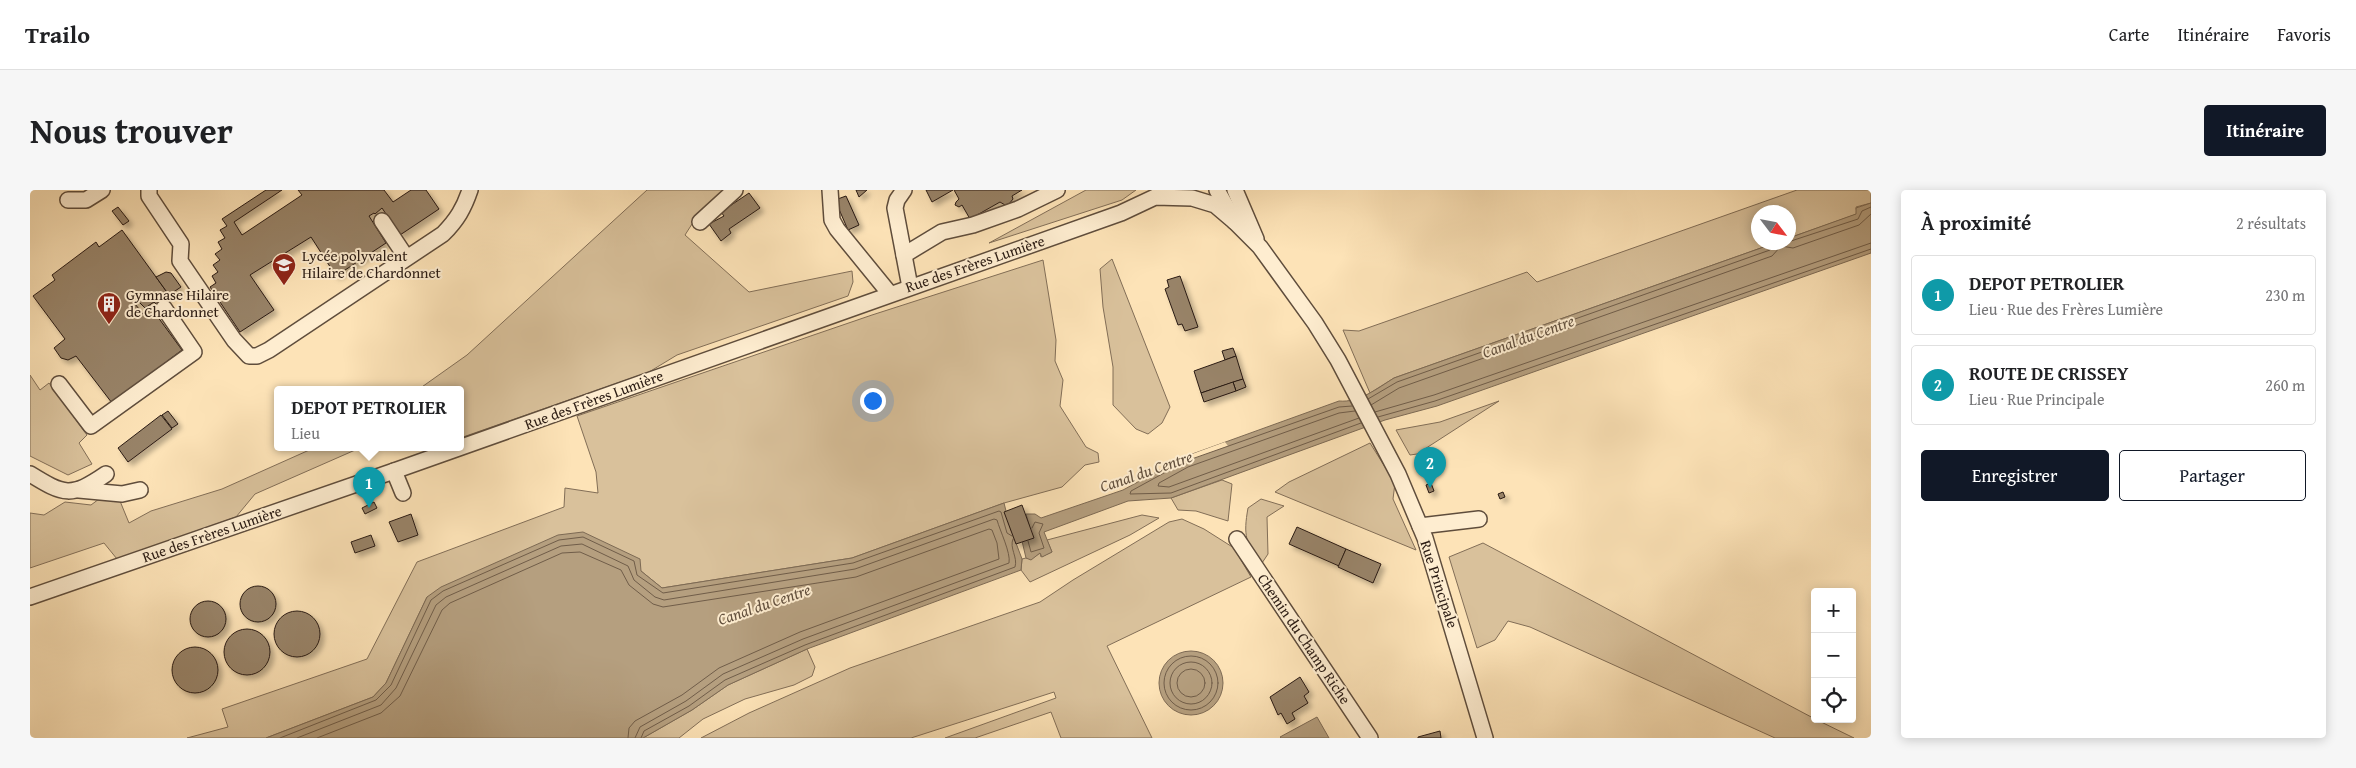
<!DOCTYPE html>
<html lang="fr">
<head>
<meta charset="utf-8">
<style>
	body { margin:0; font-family:"Gentium Book Plus",serif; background:#f6f6f6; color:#202124 }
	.controls { position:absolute; right:15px; bottom:15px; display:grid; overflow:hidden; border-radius:5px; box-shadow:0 2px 12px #0003 }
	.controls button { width:45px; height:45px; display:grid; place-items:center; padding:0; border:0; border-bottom:1px solid #e0e0e0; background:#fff; color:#202124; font:25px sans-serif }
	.compass { position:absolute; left:1721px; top:15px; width:45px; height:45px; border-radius:50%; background:#fff; box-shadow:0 2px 12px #0003; rotate:122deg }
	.you { position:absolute; left:842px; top:210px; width:18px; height:18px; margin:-12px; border:4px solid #fff; border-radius:50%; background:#1a73e8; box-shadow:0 0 0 8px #1a73e833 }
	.badge { display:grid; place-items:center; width:32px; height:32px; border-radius:50%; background:#111827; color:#fff; font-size:16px; font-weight:700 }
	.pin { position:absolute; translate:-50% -41px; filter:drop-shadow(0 1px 2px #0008) }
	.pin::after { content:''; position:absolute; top:26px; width:18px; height:15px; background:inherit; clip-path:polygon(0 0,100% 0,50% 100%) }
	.popup { position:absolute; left:244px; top:196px; width:190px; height:65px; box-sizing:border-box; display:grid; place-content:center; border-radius:5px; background:#fff; filter:drop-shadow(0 1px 4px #0005); font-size:16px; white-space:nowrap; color:#757577 }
	.popup b { font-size:19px; color:#202124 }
	.popup::after { content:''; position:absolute; left:50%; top:100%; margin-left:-10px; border:10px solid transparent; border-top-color:#fff }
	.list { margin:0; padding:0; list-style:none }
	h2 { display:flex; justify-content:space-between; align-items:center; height:65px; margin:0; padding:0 20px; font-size:21px }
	h2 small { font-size:16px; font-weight:400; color:#757577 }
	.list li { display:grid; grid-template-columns:32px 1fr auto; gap:15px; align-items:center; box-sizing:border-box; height:80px; margin:0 10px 10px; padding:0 10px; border:1px solid #e0e0e0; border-radius:5px }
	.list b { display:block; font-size:19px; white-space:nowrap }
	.list p { margin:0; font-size:16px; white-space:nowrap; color:#757577 }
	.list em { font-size:16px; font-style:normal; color:#757577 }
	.actions { display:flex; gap:10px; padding:15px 20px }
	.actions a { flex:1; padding:11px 0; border:1px solid #111827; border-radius:5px; text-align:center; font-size:18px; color:#111827 }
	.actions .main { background:#111827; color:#fff }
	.icon { flex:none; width:28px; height:28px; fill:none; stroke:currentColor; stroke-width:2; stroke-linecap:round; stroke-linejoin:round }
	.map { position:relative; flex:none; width:1841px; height:548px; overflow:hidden; border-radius:5px }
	header { display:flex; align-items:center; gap:30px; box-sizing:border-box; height:70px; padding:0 25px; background:#fff; border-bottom:1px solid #e0e0e0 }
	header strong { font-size:24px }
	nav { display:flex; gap:28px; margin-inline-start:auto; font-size:18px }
	.intro { display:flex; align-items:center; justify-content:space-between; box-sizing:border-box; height:120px; padding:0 30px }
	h1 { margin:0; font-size:35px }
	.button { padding:12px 22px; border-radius:5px; background:#111827; color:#fff; font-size:18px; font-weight:700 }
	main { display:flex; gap:30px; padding:0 30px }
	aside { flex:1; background:#fff; border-radius:5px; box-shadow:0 2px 12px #0003 }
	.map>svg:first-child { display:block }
</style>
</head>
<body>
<header>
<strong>Trailo</strong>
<nav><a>Carte</a><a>Itinéraire</a><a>Favoris</a></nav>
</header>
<div class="intro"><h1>Nous trouver</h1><a class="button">Itinéraire</a></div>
<main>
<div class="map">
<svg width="1841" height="548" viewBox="0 0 1841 548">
	<defs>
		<filter id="shadow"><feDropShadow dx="4" dy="4" stdDeviation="2.5" flood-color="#0004"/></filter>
	</defs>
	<rect width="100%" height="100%" fill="#fde3b7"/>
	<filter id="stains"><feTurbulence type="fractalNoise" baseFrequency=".004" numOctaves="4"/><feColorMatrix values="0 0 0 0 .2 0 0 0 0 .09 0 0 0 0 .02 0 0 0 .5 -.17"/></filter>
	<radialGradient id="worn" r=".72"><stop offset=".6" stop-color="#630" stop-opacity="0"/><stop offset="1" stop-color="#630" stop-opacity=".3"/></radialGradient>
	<g fill="#d9c19b" stroke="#826e57">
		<polygon points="617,0 698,0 662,34 655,45 719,102 822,81 823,92 818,106 647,165 619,182 433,247 430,199 389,199 437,165"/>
		<polygon points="1056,0 1106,0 1092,10 959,53"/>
		<polygon points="1767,0 1841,0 1841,13 1826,17 1827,24 1759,48 1758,22 1728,22 1728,52 1745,53 1364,188 1340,203 1313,140 1329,141 1497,82 1507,92"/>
		<polygon points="1082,69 1140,217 1132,233 1118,244 1106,239 1083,215 1083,177 1073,117 1070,79"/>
		<polygon points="1013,70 1026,150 1025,171 1033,190 1030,216 1056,257 1068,263 1069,272 1055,275 1032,297 974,313 822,368 632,398 611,381 397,407 356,493 343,507 236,548 157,548 198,537 192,519 337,469 387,372 534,317 535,298 568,303 566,282 547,226 842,125"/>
		<polygon points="0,185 10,200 19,193 57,245 49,253 62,274 38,285 0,266"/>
		<polygon points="1469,211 1387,264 1380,265 1366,240 1410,232"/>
		<polygon points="1340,253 1365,293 1363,309 1386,360 1245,302 1259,292"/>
		<polygon points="286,257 332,257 225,304 206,327 87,369 74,353 0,378 0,323 14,325 35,312 61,315 69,309 90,311 99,333 121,321 192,299"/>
		<polygon points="1192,290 1202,294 1198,331 1166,321 1148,320 1141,308"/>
		<path d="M1231 309 1254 316 1237 327 1238 364 1230 376C1216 352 1213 346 1218 318Z"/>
		<polygon points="1112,325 1129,328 1100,345 1000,392 991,380 992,369 996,368 1001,369 1010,363 1011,367 1022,362 1017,350"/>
		<polygon points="1152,329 1174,339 1204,358 1221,387 1077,456 1122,548 1031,548 1021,522 945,548 915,548 1026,508 1024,502 881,548 671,548 719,523 820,478 1010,412 1043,390 1139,332"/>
		<polygon points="1453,353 1785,529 1824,548 1745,548 1500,437 1478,431 1465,450 1447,458 1419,367"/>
		<polygon points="777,459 785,477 782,486 764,495 715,509 673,529 649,548 613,548 662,520 698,495"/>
	</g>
	<g fill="#b59f7f" stroke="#7d6a54">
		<path d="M1841 13V63L1407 216 1355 230 1141 308 1098 311 1014 342 1022 362 1012 367 1010 363 1001 370 996 368 992 351 986 353 992 369 991 380 777 459 698 495 662 520 613 548H236L343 507 356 493 397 407 411 397 528 345 553 342 610 369 611 381 632 398 822 368 974 313 981 341 999 335 996 324H1005L1011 328 1093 300 1154 267 1309 211C1329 213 1348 198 1364 188L1745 53 1758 52 1759 48 1826 24V18Z"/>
		<circle cx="1161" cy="493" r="32"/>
		<polygon points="1287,527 1299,548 1251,548 1250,547"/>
	</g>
	<polygon fill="#fde3b7" points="1195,252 1198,256 1157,271 1154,267"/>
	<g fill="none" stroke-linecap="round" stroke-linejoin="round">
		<g stroke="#705d49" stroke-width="1">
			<polyline points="1758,52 1828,29 1832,21 1841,17"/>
			<polyline points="1338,209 1367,192 1740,60 1744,52"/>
			<polyline points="1341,215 1369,198 1742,66 1751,56 1763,58 1829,35 1841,24"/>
			<polyline points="1322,216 1309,217 1156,271 1101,301 1100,304 1141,303 1331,233"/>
			<polyline points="1325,221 1309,223 1158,277 1129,293 1128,296 1139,297 1329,228"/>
			<polyline points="1345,222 1404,205 1841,53"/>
			<polyline points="1348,227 1405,211 1841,59"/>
			<polyline points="998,351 1001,362 1014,358 1009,343 1013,334 1005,332 1002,338"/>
			<circle cx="1161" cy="493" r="27"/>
			<circle cx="1161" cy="493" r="21"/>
			<circle cx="1161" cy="493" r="14"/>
			<polyline points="250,548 346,510 361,495 401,410 413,401 529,350 553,347 604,371 607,385 633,403 823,373 969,321 971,322 977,343 982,346"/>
			<path d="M267 548 351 515 366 498 406 415 416 407 531 356 552 354 598 376 604 390 625 407 634 410 825 379 964 329 967 330C970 341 981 363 979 373L773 449 693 484 656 511 610 537 605 548"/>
			<polyline points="287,548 351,523 370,506 412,420 420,413 532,363 550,362 591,380 599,395 623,414 633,417 826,387 959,339 962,340 967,353 969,369 770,442 689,478 652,505 605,531 599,538 598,548"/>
			<path d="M611 548 614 541 659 516 695 490 775 455 985 377C988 367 979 358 983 349"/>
		</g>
	</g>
	<g fill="#988368" stroke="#2a1b13" filter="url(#shadow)">
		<polygon points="236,0 252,0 204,32 212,45 272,5 268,0 354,0 363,12 381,0 396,0 409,19 370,45 352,18 345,24 344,23 339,26 356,53 306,86 281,47 220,85 244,120 210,142 180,97 186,93 182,86 188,82 183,75 190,70 185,64 192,59 188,52 195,48 190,40 197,36 192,29"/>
		<polygon points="826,0 837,0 829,7"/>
		<polygon points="896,0 923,0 902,12"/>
		<polygon points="924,0 992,0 982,6 983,9 979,14 975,15 970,12 940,29 932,15 929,17 925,15 926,12 929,9"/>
		<polygon points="719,3 730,18 699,39 701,43 691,51 679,34 694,26 691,22"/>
		<polygon points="816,6 829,35 818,40 805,10"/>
		<polygon points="88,17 99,31 93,35 82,21"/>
		<polygon points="92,40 139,105 127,115 124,112 115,118 108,111 105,114 114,125 122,119 152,160 82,213 46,166 38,170 31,168 24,158 35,149 3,106 25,90 22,85 66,52 69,57"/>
		<polygon points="136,82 141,83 151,97 139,105 126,87"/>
		<polygon points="1150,86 1168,137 1155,141 1152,134 1148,135 1135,99 1139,97 1137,90"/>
		<polygon points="1203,158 1206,166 1195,170 1192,161"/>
		<polygon points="1206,166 1213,189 1171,203 1164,181"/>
		<polygon points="1213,189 1216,197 1206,201 1203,192"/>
		<polygon points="1203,192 1206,201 1174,212 1171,203"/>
		<polygon points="138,221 148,234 142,238 132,225"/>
		<polygon points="131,225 142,239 98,272 88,258"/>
		<polygon points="1401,293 1404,301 1399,303 1396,295"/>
		<polygon points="1473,302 1475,307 1470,309 1468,304"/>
		<polygon points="344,312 347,318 335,324 332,318"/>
		<polygon points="992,315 1004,348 986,354 974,322"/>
		<polygon points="381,324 388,345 368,352 359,332"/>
		<polygon points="1267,337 1316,359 1309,376 1259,354"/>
		<polygon points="341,345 345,356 325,363 321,352"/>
		<polygon points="1316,359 1351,374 1343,393 1308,377"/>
		<circle cx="228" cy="414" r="18"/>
		<circle cx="178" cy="429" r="18"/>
		<circle cx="267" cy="444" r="23"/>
		<circle cx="217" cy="462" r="23"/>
		<circle cx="165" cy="480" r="23"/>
		<polygon points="1270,487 1279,502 1274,506 1278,513 1262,523 1265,529 1257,534 1251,523 1248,525 1240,507"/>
		<polygon points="1410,541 1411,548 1388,548 1388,547"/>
	</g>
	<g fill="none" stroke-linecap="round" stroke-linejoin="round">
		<g stroke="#5f4d3c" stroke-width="18">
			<g id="minor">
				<path d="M119 0V6L151 54 150 71 204 150 219 166H227L239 160 413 44C427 30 434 18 440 0"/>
				<polyline points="800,0 802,30 807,39 860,104"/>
				<polyline points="874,0 867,10 865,18 880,97"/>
				<polyline points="1187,0 1205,32 1230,57 1285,133 1308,170 1368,284 1395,348 1455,548"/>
				<polyline points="1205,0 1226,49"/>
				<polyline points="38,10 56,10 72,0"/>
				<polyline points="352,31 376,67"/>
				<polyline points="670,32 705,0"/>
				<polyline points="874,65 912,42 943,35 988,19 1027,0"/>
				<polyline points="29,194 61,236 164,162 134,118"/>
				<polyline points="364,281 373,303"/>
				<path d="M0 284C34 305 41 308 76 284"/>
				<polyline points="49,300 92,304 110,300"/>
				<polyline points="1390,336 1449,329"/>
				<polyline points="1207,349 1340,548"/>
				<polyline points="0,407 364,281 1091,23 1125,7 1162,8 1185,15 1205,32"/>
			</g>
		</g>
		<use href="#minor" stroke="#feedd0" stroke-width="15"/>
	</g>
	<defs>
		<g id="school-pin" transform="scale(1.25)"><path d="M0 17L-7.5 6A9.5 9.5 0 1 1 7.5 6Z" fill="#8f2418" stroke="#feedd0"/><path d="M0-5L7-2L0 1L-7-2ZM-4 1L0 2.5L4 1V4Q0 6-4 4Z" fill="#fff"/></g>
		<g id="building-pin" transform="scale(1.25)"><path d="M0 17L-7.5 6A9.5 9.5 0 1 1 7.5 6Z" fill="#8f2418" stroke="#feedd0"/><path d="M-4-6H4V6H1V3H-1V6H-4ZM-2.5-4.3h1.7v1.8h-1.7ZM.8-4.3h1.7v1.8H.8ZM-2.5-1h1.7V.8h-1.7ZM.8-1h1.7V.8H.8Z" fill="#fff"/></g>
	</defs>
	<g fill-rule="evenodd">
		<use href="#school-pin" x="254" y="75"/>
		<use href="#building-pin" x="79" y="114"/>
	</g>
	<g text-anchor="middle" stroke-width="4" stroke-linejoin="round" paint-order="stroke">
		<g font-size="15" fill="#2a1b13" stroke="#feedd0" text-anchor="start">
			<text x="272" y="71">Lycée polyvalent<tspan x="272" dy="17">Hilaire de Chardonnet</tspan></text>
			<text x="96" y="110">Gymnase Hilaire<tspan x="96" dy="17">de Chardonnet</tspan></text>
		</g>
		<g font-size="15" fill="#2a1b13" stroke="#feedd0">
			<text transform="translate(945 74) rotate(-19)" y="5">Rue des Frères Lumière</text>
			<text transform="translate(564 210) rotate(-20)" y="5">Rue des Frères Lumière</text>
			<text transform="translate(182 344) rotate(-19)" y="5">Rue des Frères Lumière</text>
			<text transform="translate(1409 394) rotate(72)" y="5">Rue Principale</text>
			<text transform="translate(1274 449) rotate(56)" y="5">Chemin du Champ Riche</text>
		</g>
		<g font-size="16" font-style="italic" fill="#62503e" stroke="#feedd0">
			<text transform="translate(1498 146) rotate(-20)" y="6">Canal du Centre</text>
			<text transform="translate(1116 281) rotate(-19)" y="6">Canal du Centre</text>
			<text transform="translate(734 414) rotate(-19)" y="6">Canal du Centre</text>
		</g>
	</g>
	<rect width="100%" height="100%" filter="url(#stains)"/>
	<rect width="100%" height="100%" fill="url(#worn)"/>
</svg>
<div class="controls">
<button>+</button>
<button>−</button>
<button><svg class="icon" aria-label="locate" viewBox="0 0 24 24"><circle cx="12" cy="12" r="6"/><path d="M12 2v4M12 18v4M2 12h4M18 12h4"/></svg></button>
</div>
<svg class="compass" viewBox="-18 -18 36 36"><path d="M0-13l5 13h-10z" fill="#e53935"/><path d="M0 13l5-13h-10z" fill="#757577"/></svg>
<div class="you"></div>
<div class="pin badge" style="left:339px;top:318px;background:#0f9aa8">1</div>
<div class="popup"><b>DEPOT PETROLIER</b>Lieu</div>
<div class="pin badge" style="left:1400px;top:298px;background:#0f9aa8">2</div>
</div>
<aside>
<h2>À proximité<small>2 résultats</small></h2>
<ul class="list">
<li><span class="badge" style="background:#0f9aa8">1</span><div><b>DEPOT PETROLIER</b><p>Lieu · Rue des Frères Lumière</p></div><em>230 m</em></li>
<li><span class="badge" style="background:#0f9aa8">2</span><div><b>ROUTE DE CRISSEY</b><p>Lieu · Rue Principale</p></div><em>260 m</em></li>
</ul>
<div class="actions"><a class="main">Enregistrer</a><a>Partager</a></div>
</aside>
</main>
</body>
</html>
